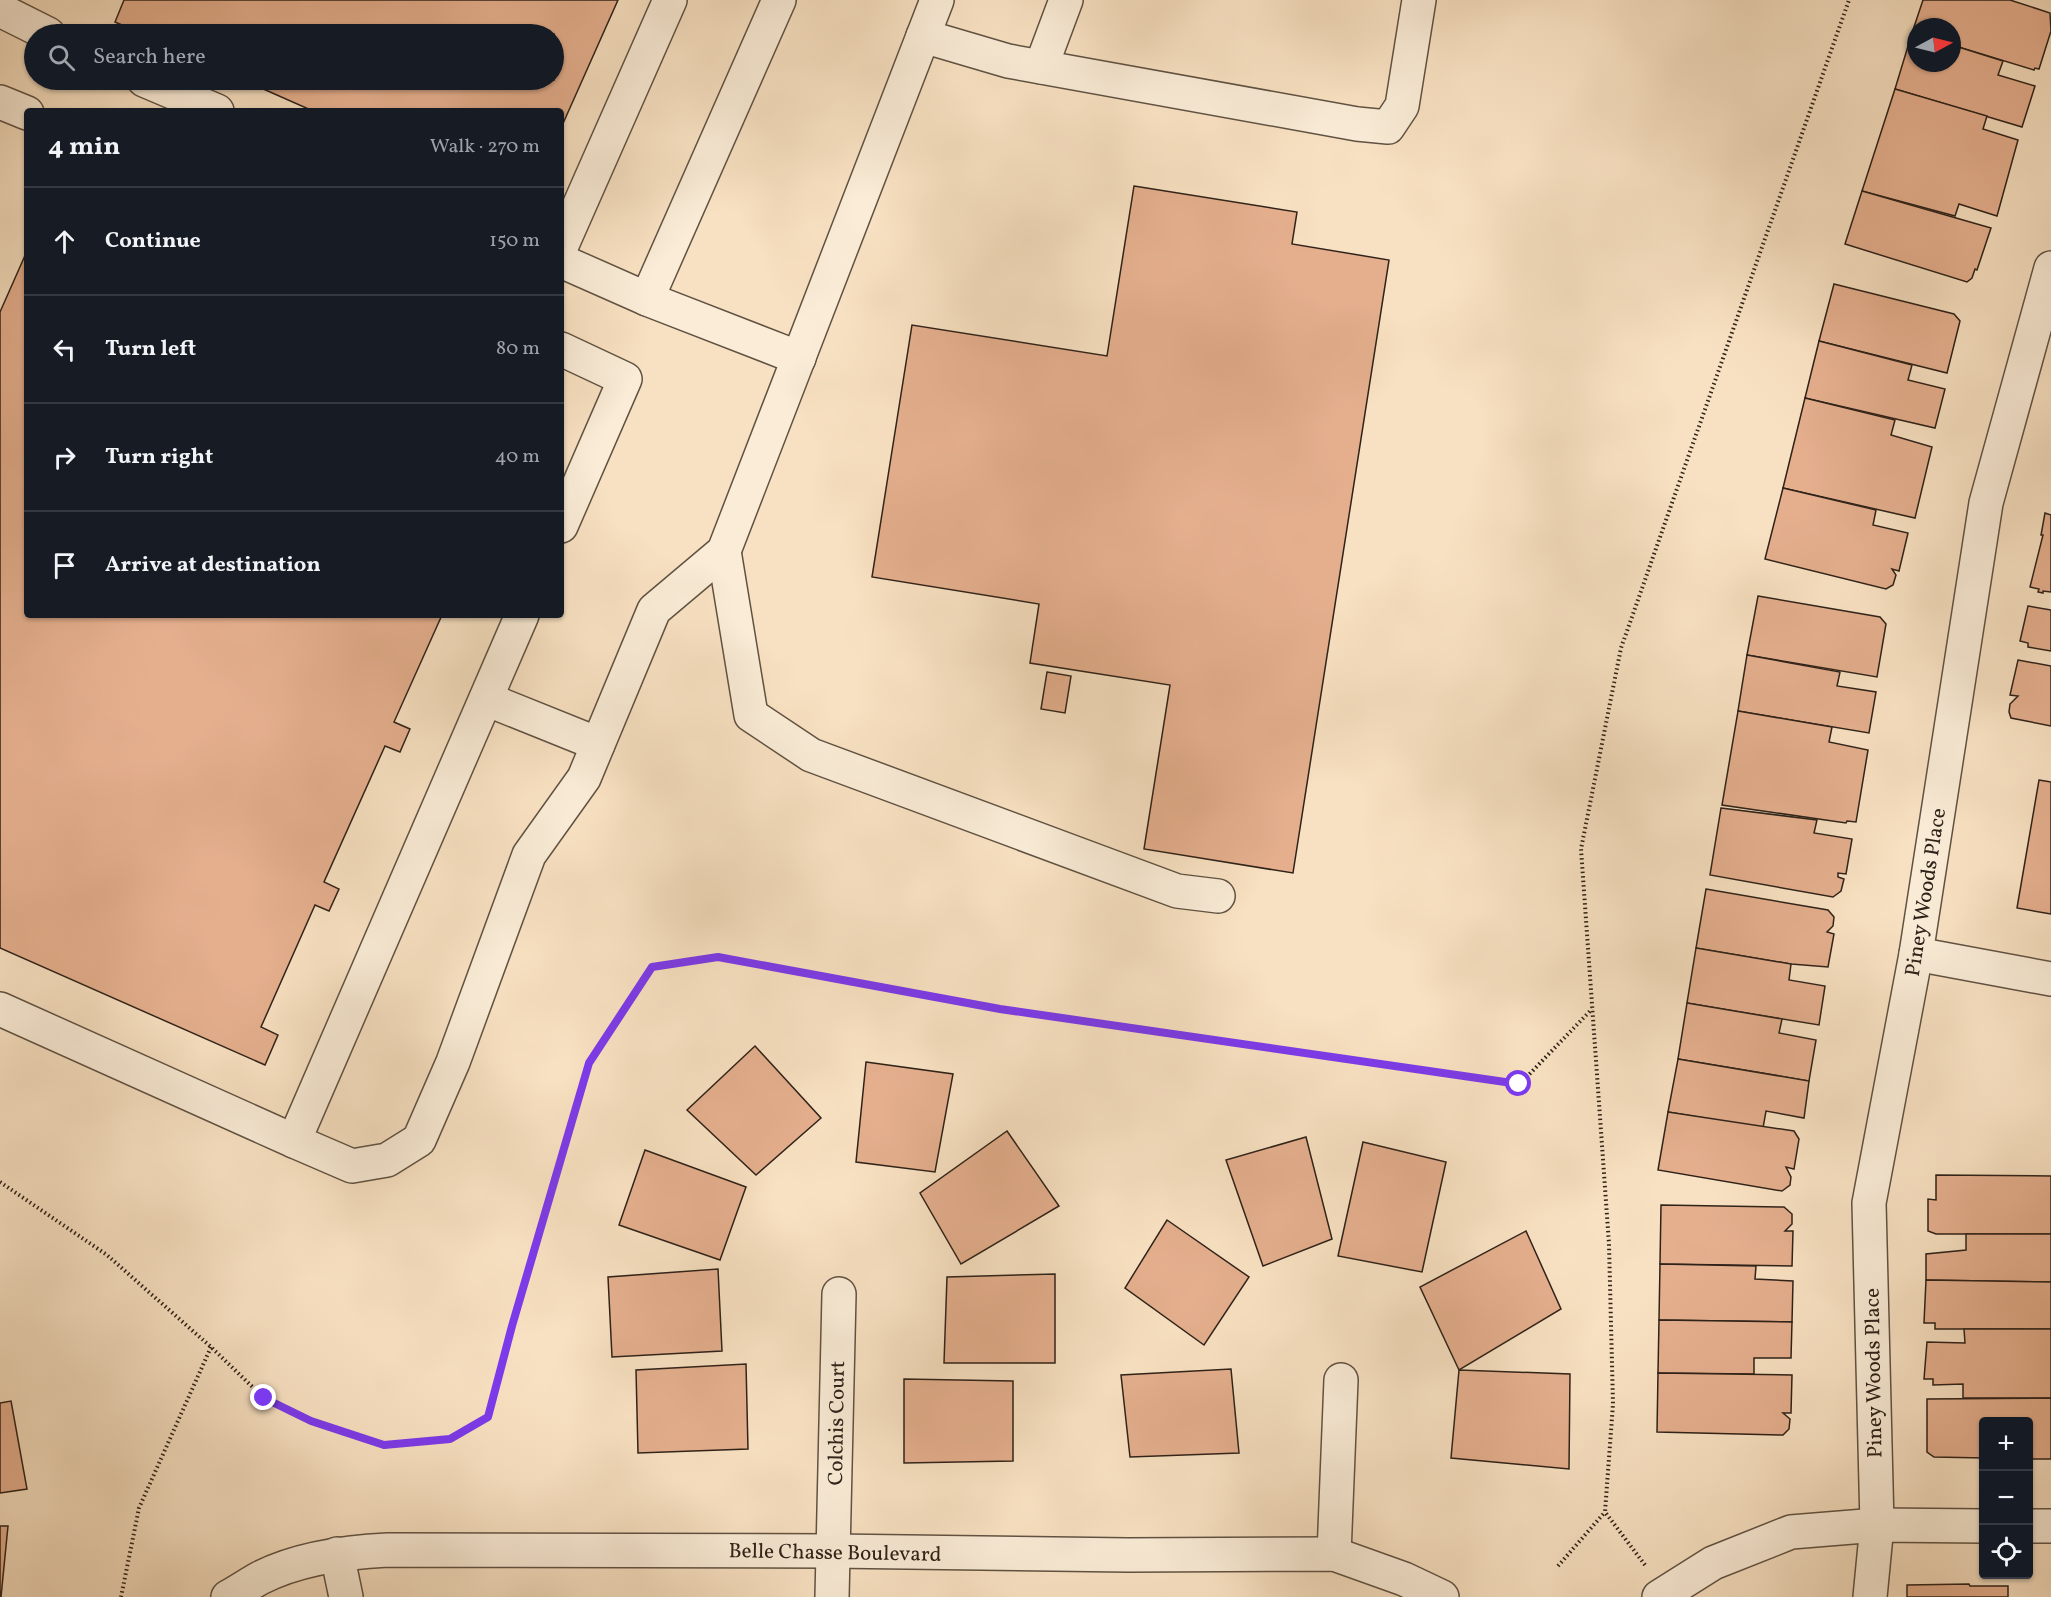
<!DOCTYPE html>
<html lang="en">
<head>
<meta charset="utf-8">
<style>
	body { margin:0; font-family:Vollkorn,serif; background:#242831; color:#f1f3f6 }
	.controls { position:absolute; right:18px; bottom:18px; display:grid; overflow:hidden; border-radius:6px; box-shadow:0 2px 4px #0004 }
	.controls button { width:54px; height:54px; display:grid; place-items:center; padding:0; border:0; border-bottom:2px solid #363941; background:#171b24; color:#f1f3f6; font:30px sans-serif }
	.compass { position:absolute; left:1907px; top:18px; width:54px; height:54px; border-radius:50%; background:#171b24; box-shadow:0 2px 4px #0004; rotate:83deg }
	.stop { position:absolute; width:18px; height:18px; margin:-14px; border:4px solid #7c3aed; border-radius:50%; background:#fff }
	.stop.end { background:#7c3aed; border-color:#fff; box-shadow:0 2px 6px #0008 }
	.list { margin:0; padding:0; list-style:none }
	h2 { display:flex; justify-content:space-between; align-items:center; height:78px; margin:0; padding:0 24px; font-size:26px }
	h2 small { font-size:20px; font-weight:400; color:#9ea1a6 }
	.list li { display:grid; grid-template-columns:39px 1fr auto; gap:18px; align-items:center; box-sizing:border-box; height:108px; padding:0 24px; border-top:2px solid #363941 }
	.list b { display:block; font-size:22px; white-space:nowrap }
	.list em { font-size:20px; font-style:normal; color:#9ea1a6 }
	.icon { flex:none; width:33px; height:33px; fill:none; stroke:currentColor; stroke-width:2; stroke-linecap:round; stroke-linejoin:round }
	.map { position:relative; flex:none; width:2051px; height:1597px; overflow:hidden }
	.search { position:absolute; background:#171b24; box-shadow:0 2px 4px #0004; left:24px; top:24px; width:540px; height:66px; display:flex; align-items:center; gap:15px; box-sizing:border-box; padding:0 21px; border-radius:33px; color:#9ea1a6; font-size:22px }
	.panel { position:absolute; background:#171b24; box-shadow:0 2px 4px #0004; left:24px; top:108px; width:540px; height:510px; border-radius:6px }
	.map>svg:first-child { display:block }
</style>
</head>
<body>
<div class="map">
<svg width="2051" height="1597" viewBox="0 0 2051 1597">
	<rect width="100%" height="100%" fill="#f8e1c2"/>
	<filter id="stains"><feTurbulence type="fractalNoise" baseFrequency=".00333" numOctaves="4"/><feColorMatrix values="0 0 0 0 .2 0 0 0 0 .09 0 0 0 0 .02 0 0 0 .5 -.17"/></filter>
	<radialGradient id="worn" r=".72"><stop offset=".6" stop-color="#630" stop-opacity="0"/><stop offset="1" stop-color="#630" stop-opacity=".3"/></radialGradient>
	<g fill="#e5af8e" stroke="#2e2219" stroke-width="1.5">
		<polygon points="124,0 618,0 561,128 561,111 313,111 243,80 554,80 554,34 143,34 115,22"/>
		<polygon points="1923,0 2010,0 2050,13 2051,31 2039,69 2035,68 2034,70 1952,45 1952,27 1916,27 1916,34 1912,33"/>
		<polygon points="1912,33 1916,34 1916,63 1952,63 1952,45 2003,61 1998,75 2035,86 2022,127 1895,89"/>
		<polygon points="1895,89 1987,116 1983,129 2018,140 1997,216 1959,204 1955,216 1862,191"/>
		<polygon points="1134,186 1297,212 1292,244 1389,260 1293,873 1144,849 1170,685 1030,663 1039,604 872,577 912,325 1107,356"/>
		<polygon points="1862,191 1991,228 1977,270 1975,269 1972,278 1967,282 1845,244"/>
		<polygon points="27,251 27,615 442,615 394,722 410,729 400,752 385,746 324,882 339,889 329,911 315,905 261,1027 278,1035 265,1065 0,948 0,312"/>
		<polygon points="1834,284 1954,314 1960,321 1947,373 1819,341"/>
		<polygon points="1819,341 1912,365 1908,380 1945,389 1935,428 1805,398"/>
		<polygon points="1805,398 1895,420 1891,435 1932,447 1915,518 1783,488"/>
		<polygon points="1783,488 1876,510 1873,525 1908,533 1899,571 1892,569 1896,575 1893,585 1886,589 1765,559"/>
		<polygon points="2045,513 2051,515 2051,592 2043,591 2043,593 2038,592 2039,589 2030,587 2043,535 2041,535"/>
		<polygon points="1758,596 1880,617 1886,624 1877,677 1747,655"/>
		<polygon points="2028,606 2051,610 2051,651 2028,647 2028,643 2020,641"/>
		<polygon points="1747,655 1840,672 1837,686 1876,692 1869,733 1738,711"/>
		<polygon points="2018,660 2051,666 2051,726 2011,718 2009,712 2010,704 2018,696 2010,695"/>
		<polygon points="1047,672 1071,676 1065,713 1041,709"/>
		<polygon points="1738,711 1832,727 1829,742 1868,750 1856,822 1847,821 1846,823 1722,805"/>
		<polygon points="2039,780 2051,782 2051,914 2017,908"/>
		<polygon points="1721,808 1817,820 1814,833 1852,839 1846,874 1838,873 1838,877 1844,879 1841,891 1833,897 1710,875"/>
		<polygon points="1706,889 1828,910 1834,917 1833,926 1827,932 1834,934 1828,967 1791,964 1696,948"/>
		<polygon points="1696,948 1791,964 1789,980 1825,986 1819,1025 1687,1003"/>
		<polygon points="1687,1003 1782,1019 1779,1033 1816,1040 1809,1081 1678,1059"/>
		<polygon points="755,1046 821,1118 756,1175 687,1110"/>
		<polygon points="1678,1059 1809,1081 1804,1118 1766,1111 1763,1128 1668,1112"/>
		<polygon points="866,1062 953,1074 935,1172 856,1162"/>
		<polygon points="1668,1112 1794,1131 1799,1139 1794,1169 1786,1167 1791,1177 1790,1185 1782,1191 1658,1170"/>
		<polygon points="1007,1131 1059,1206 961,1264 920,1193"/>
		<polygon points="1306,1137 1332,1239 1263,1266 1226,1160"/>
		<polygon points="1363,1142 1446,1162 1422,1272 1338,1256"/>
		<polygon points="645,1150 746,1187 720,1260 619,1225"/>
		<polygon points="1936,1175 2051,1176 2051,1234 1936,1234 1928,1231 1928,1199 1936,1200"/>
		<polygon points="1661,1205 1784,1207 1792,1214 1792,1224 1785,1231 1793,1231 1792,1266 1660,1264"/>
		<polygon points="1167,1220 1249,1277 1204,1345 1125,1288"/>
		<polygon points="1526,1231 1561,1309 1459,1370 1420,1287"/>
		<polygon points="1966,1234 2051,1234 2051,1282 1926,1280 1926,1254 1966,1250"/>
		<polygon points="1660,1264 1756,1266 1755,1279 1793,1281 1792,1322 1659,1320"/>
		<polygon points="718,1269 722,1351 612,1357 608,1277"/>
		<polygon points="1055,1274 1055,1363 944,1363 947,1277"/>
		<polygon points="1926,1280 2051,1282 2051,1329 1935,1329 1935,1323 1924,1323"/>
		<polygon points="1659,1320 1792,1322 1791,1358 1754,1358 1754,1374 1658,1373"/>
		<polygon points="1964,1329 2051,1329 2051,1398 1963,1398 1963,1384 1933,1385 1933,1379 1924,1379 1927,1342 1965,1343"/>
		<polygon points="746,1364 748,1449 638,1453 636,1370"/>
		<polygon points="1231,1369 1239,1453 1130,1457 1121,1375"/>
		<polygon points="1459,1370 1570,1374 1569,1469 1451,1458"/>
		<polygon points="1658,1373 1792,1375 1791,1413 1783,1413 1790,1419 1789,1429 1783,1435 1657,1432"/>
		<polygon points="904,1379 1013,1381 1013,1461 904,1463"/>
		<polygon points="2051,1398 2051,1459 2028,1459 2028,1422 1984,1422 1984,1458 1934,1457 1927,1452 1927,1399"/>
		<polygon points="11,1401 27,1489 0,1493 0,1403"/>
		<polygon points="0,1526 8,1526 1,1597 0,1597"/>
		<polygon points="1969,1584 1970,1586 2008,1586 2008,1597 1907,1597 1907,1585"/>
	</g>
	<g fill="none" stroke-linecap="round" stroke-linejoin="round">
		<g stroke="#605243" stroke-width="36">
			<g id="minor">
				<polyline points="779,0 647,299 799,358"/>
				<polyline points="0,10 48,34"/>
				<polyline points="923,36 1008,61 1357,124 1388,127 1402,106 1419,0"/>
				<polyline points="1041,67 1066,0"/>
				<polyline points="144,80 217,111"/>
				<polyline points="0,102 27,113"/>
				<polyline points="561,247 670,0"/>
				<polyline points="561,261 647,299"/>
				<polyline points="561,349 625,379 561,526"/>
				<polyline points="724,551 751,715 811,755 1177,891 1218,896"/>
				<polyline points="522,615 294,1141 352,1166 387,1160 419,1140 453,1062 529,855 584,778 654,610 724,551 937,0"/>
				<polyline points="486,699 598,744"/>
				<polyline points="1916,954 2051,979"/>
				<polyline points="0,1009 294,1141"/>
				<polyline points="2028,1526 2051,1526"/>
				<polyline points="337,1554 346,1597"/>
				<polyline points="1334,1554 1341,1380"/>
				<path d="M228 1597C239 1591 249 1584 260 1578 299 1558 346 1552 388 1550L833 1551 1128 1555 1334 1554 1404 1579 1442 1597"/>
				<polyline points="832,1597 839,1294"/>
				<polyline points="1659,1597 1713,1563 1791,1532 1877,1525 1984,1526"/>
				<polyline points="1870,1597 1877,1525 1869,1203 1916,954 1986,503 2051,268"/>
			</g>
		</g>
		<g stroke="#2e2219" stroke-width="4" stroke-dasharray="1.5 3" stroke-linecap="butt">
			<polyline points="0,1182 107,1255 211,1347 264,1398 311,1421 384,1445 450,1439 488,1417 512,1326 589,1063 652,967 718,957 1000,1009 1519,1085 1592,1009"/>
			<polyline points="1645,1565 1605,1512 1613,1404 1609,1244 1581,849 1621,648 1849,0"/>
			<polyline points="1558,1566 1605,1512"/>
			<polyline points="121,1597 139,1508 211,1347"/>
		</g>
		<use href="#minor" stroke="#faecd7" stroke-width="33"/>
	</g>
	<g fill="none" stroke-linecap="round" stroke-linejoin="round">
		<polyline stroke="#7c3aed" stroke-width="8" points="264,1398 311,1421 384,1445 450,1439 488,1417 512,1326 589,1063 652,967 718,957 1000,1009 1519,1084"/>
	</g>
	<g text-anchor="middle" stroke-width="6" stroke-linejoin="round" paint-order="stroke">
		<g font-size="21" fill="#2e2219" stroke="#faecd7">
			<text transform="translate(1925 892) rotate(-81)" y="7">Piney Woods Place</text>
			<text transform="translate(1873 1373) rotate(-91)" y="7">Piney Woods Place</text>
			<text transform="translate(836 1423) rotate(-89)" y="7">Colchis Court</text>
			<text transform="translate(835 1552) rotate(1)" y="7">Belle Chasse Boulevard</text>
		</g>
	</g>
	<rect width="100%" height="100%" filter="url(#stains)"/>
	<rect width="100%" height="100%" fill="url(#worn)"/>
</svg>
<div class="controls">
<button>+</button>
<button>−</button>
<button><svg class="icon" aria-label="locate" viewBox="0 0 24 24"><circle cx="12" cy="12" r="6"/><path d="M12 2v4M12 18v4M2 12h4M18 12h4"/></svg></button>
</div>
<svg class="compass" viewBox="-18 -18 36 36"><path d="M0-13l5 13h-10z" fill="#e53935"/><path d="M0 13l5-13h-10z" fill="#9ea1a6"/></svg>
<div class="stop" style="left:1519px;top:1084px"></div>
<div class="stop end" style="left:264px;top:1398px"></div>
<div class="search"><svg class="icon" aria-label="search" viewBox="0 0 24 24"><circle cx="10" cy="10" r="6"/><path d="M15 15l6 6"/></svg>Search here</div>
<section class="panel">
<h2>4 min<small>Walk · 270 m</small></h2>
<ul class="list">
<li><svg class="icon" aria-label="ahead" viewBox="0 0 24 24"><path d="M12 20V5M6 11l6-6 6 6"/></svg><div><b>Continue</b></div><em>150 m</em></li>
<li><svg class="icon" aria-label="left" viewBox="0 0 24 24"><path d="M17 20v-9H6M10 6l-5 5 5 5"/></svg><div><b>Turn left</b></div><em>80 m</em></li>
<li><svg class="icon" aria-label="right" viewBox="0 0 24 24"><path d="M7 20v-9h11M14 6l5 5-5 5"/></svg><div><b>Turn right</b></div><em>40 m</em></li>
<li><svg class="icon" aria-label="arrive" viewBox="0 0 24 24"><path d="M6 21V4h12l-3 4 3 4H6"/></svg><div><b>Arrive at destination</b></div></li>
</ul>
</section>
</div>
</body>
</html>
